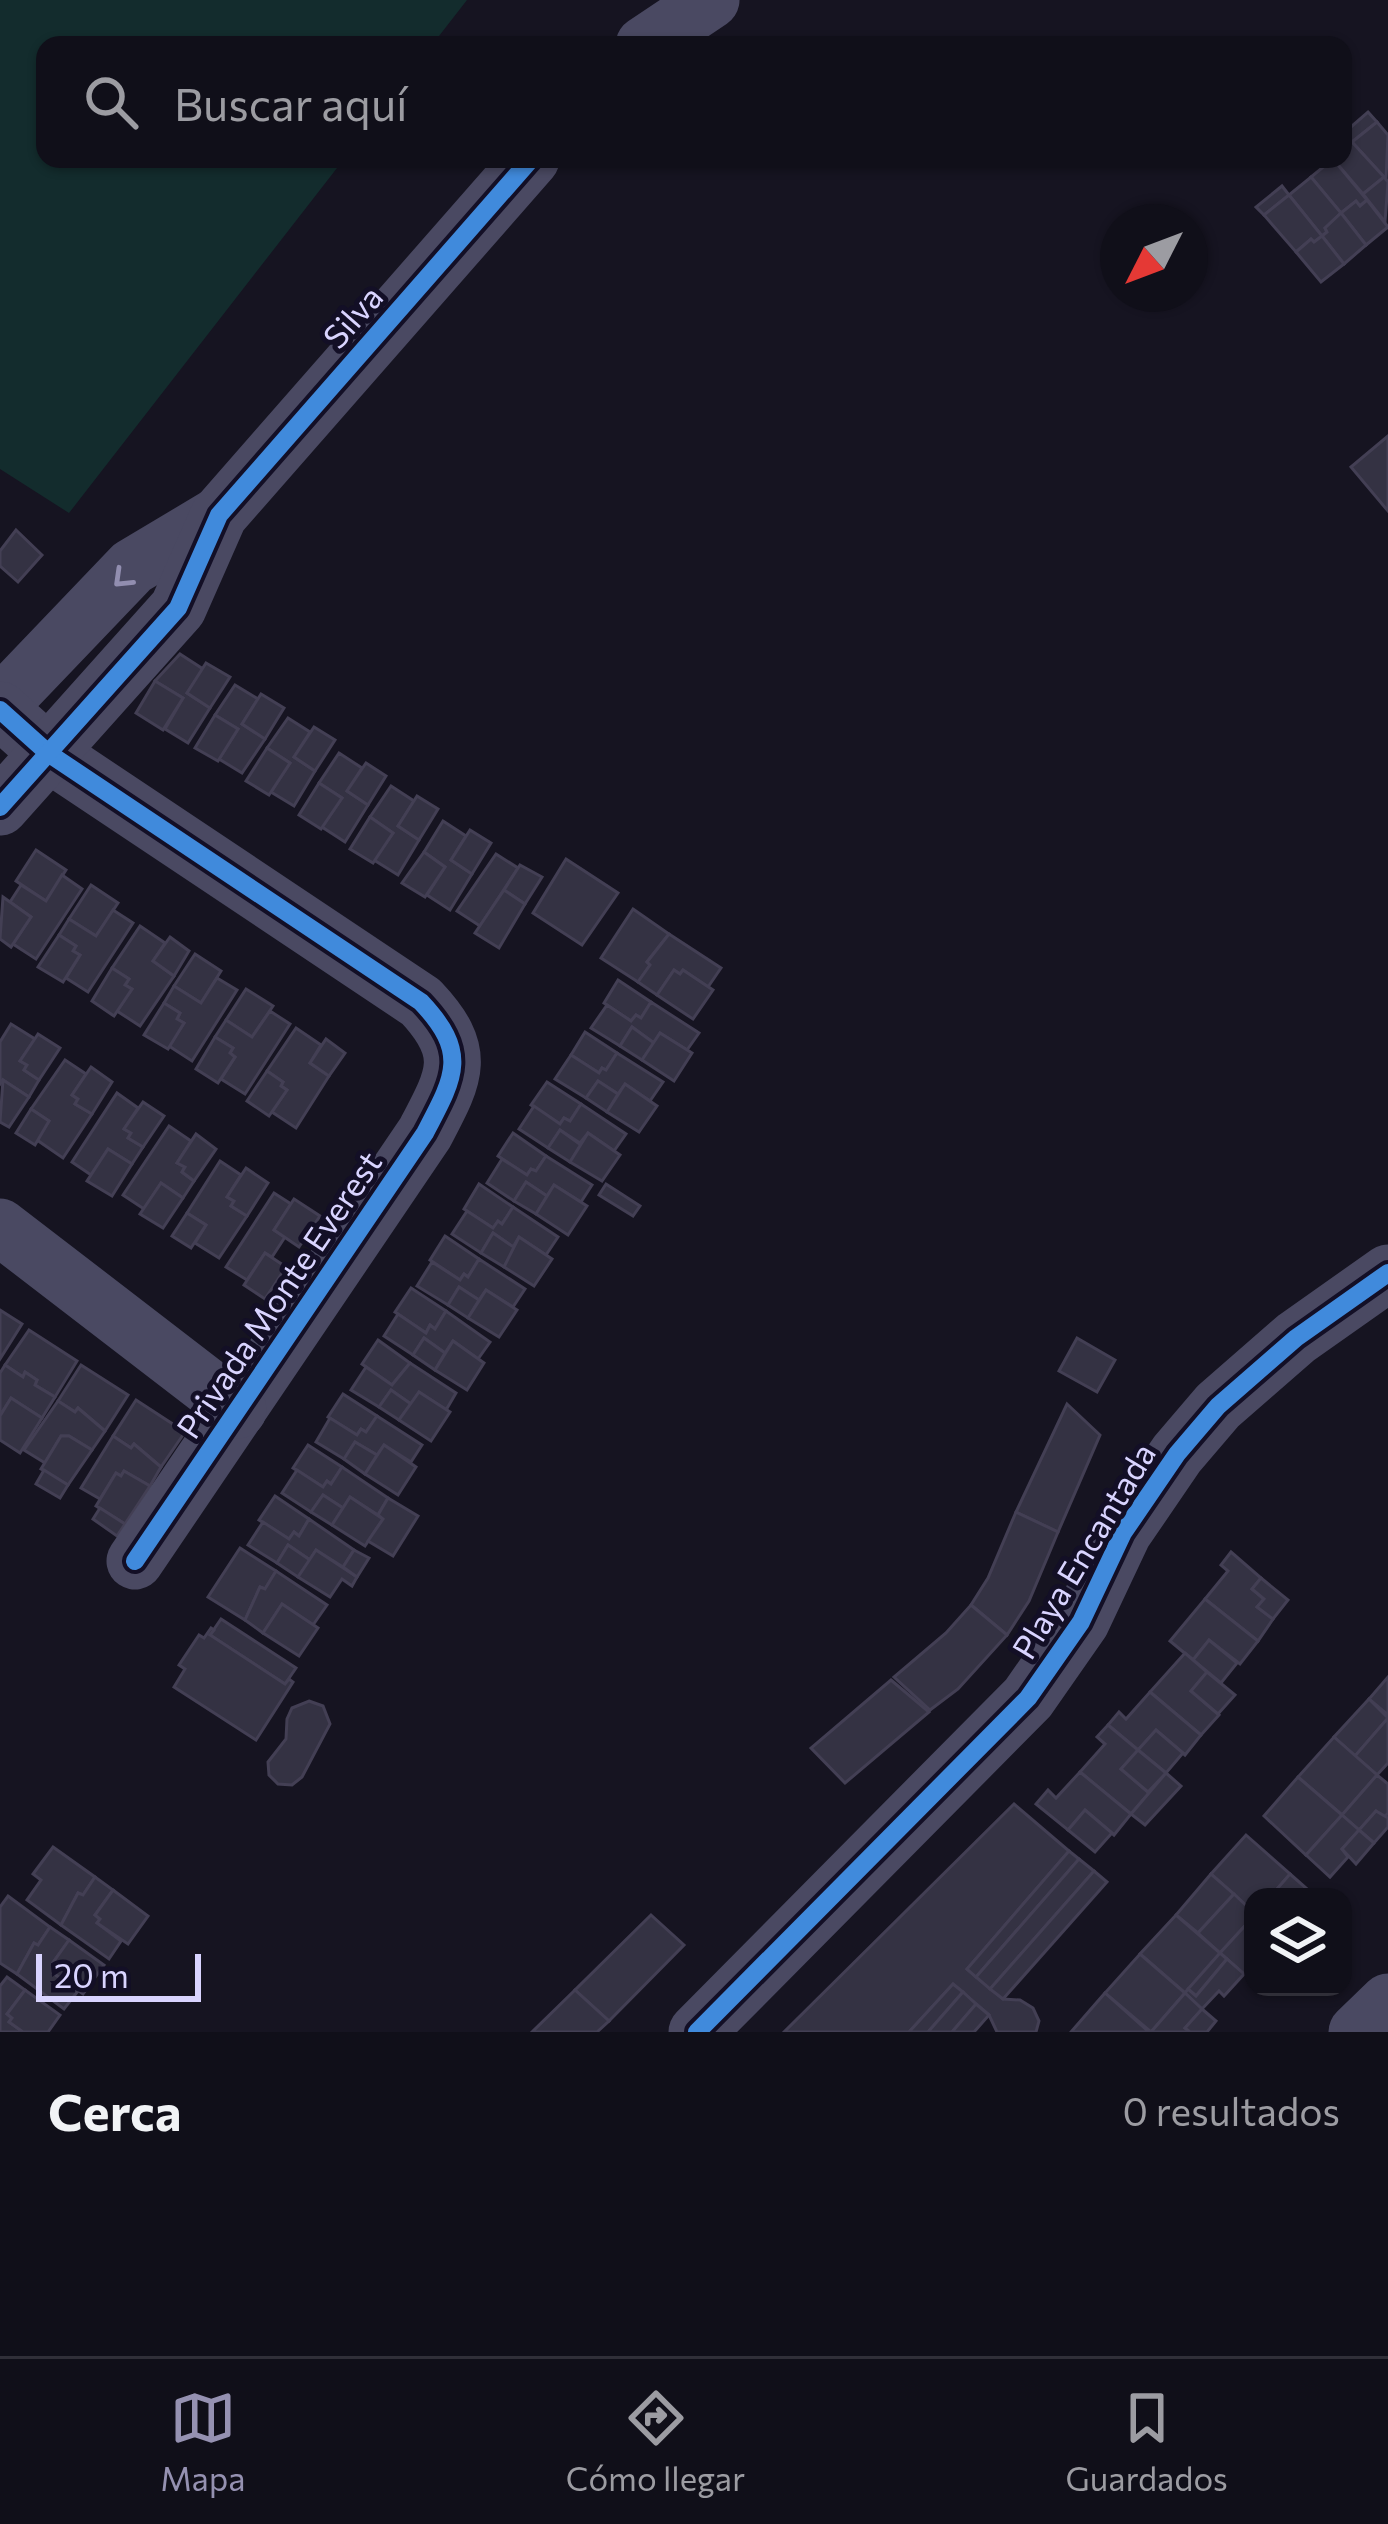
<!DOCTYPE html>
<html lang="es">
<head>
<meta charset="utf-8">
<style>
	body { margin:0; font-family:Commissioner,sans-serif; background:#1e1d26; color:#f1f3f6 }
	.controls { position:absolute; right:36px; bottom:36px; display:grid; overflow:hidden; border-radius:24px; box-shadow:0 3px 9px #0004 }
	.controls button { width:108px; height:108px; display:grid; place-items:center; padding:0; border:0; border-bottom:3px solid #302f38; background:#100f19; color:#f1f3f6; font:60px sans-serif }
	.compass { position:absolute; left:1100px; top:204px; width:108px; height:108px; border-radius:50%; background:#100f19; box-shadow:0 3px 9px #0004; rotate:228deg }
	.scale { position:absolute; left:36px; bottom:30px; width:165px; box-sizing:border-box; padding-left:12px; border:6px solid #d9d4ff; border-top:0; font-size:33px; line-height:42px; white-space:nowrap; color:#d9d4ff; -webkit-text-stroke:9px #130f26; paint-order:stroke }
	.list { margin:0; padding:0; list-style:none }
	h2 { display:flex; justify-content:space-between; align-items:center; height:156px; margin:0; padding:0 48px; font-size:51px }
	h2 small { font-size:39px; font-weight:400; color:#9c9ca2 }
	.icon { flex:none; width:66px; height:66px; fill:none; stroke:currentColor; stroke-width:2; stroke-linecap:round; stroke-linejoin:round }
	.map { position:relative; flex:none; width:1388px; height:2032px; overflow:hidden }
	.search { position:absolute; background:#100f19; box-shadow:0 3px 9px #0004; left:36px; right:36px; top:36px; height:132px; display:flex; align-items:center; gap:30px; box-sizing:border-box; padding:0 42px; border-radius:24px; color:#9c9ca2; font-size:45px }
	.sheet { height:324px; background:#100f19 }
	nav { display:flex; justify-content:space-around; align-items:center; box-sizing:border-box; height:168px; border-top:3px solid #302f38; background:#100f19; font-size:33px; color:#9c9ca2 }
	nav a { display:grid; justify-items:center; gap:6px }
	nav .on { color:#9591b1 }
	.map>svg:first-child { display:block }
</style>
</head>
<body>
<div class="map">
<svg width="1388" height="2032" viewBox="0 0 1388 2032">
	<rect width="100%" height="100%" fill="#161421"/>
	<polygon fill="#132c2d" points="0,0 467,0 432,45 45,45 45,159 344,159 69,513 0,469"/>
	<g fill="#343243" stroke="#433f54" stroke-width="3">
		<polygon points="1368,112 1377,122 1352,142 1344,133"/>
		<polygon points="1377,122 1388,135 1386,179 1352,142"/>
		<polygon points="1352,142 1384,177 1363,194 1333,159 1343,159 1343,150"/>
		<polygon points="1333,159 1367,200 1360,206 1356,201 1341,213 1311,177"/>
		<polygon points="1311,177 1341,213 1325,228 1327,232 1322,236 1289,195"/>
		<polygon points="1384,177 1388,182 1385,222 1363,194"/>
		<polygon points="1282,186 1289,195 1264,215 1256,207"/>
		<polygon points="1289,195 1322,236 1314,242 1311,239 1296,252 1264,215"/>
		<polygon points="1367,200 1388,227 1366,245 1341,213 1356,201 1360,206"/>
		<polygon points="1341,213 1366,245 1344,264 1322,236 1327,232 1325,228"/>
		<polygon points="1322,236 1344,264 1321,282 1296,252 1311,239 1314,242"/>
		<polygon points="1388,436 1388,511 1351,467"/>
		<polygon points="16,530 42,555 18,582 0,566 0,551"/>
		<polygon points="180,654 203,669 187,693 210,708 188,743 165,729 183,698 155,681"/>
		<polygon points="206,663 230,677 210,708 187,693"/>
		<polygon points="155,681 183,698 163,730 136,713"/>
		<polygon points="235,685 258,699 242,724 265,739 242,773 219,759 238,729 215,715"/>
		<polygon points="261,694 284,708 265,739 242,724"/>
		<polygon points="215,715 238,729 218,761 195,748"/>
		<polygon points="288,718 310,732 294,757 315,771 294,806 271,792 290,763 267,748"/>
		<polygon points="314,727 335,740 315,771 294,757"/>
		<polygon points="267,748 290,763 269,795 246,781"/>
		<polygon points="339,753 362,768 347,791 368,805 345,842 322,827 342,798 319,783"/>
		<polygon points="366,763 386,776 368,805 347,791"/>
		<polygon points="319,783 342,798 321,829 299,815"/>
		<polygon points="391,786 414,801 398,826 419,840 398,875 374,860 393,833 370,817"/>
		<polygon points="417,796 438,809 419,840 398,826"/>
		<polygon points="370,817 393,833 373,863 350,849"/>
		<polygon points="443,821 466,836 451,860 472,874 450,910 427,895 445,867 424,852"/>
		<polygon points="470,830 491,843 472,874 451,860"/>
		<polygon points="36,850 66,870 46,901 16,881"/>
		<polygon points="424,852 445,867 425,897 402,883"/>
		<polygon points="496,854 518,868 480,926 457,911"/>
		<polygon points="566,859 618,893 582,945 533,913"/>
		<polygon points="520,865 542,877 525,904 504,890"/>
		<polygon points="62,875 82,889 36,959 13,944 31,917 10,902 21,885 46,901"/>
		<polygon points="91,885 118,903 96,936 69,919"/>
		<polygon points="504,890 525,904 499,948 475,933"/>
		<polygon points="3,897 31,917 11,947 0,939"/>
		<polygon points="633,909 669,934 647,962 650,965 638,982 601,958"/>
		<polygon points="113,910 133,923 88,992 66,978 80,955 73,951 76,946 59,935 69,919 96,936"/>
		<polygon points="140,926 165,943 153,961 174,976 140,1026 117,1011 132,989 125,985 129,979 112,968"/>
		<polygon points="669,934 721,968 708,987 683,970 680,974 674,970 657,995 638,982 650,965 647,962"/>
		<polygon points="59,935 76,946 73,951 80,955 63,982 38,967"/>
		<polygon points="170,937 189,951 174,976 153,961"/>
		<polygon points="195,954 221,971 201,1003 174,986"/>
		<polygon points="112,968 129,979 125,985 132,989 114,1016 92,1001"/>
		<polygon points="674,970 680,974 683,970 713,990 693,1019 657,995"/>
		<polygon points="217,978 237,990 192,1061 169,1046 184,1023 177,1019 180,1013 164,1003 174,986 201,1003"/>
		<polygon points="618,980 651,1002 641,1018 636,1015 631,1021 604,1003"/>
		<polygon points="246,989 273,1006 252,1037 226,1020"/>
		<polygon points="651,1002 699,1033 687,1050 660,1033 654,1043 632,1027 620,1046 591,1028 607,1005 631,1021 636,1015 641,1018"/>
		<polygon points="164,1003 180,1013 177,1019 184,1023 168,1049 144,1035"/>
		<polygon points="270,1011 290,1024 245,1094 221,1079 235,1057 230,1053 233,1048 215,1037 226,1020 252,1037"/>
		<polygon points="11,1024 35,1039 20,1061 27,1065 24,1070 39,1080 29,1097 3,1080 0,1084 0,1042"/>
		<polygon points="632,1027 654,1043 642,1060 620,1046"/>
		<polygon points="296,1028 321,1045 310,1063 329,1076 296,1128 272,1112 287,1090 281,1086 283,1082 267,1071"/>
		<polygon points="585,1032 617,1053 606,1070 602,1068 599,1073 571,1055"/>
		<polygon points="660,1033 692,1053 674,1081 642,1060"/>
		<polygon points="38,1034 60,1048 39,1080 24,1070 27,1065 20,1061"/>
		<polygon points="215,1037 233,1048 230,1053 235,1057 218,1083 196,1069"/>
		<polygon points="326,1039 345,1053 329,1076 310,1063"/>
		<polygon points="617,1053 663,1082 650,1101 625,1084 618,1094 598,1081 586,1098 555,1079 571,1055 599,1073 602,1068 606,1070"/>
		<polygon points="65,1060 86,1074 72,1095 78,1099 75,1104 92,1114 63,1158 37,1140 49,1121 31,1109"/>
		<polygon points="91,1067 112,1082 92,1114 75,1104 78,1099 72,1095"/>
		<polygon points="267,1071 283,1082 281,1086 287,1090 269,1116 247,1101"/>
		<polygon points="3,1080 29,1097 9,1127 0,1122"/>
		<polygon points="598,1081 618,1094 607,1112 586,1098"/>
		<polygon points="547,1082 581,1104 570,1121 564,1118 560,1124 531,1105"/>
		<polygon points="625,1084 657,1106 639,1132 607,1112"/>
		<polygon points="117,1093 138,1108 124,1129 131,1133 128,1138 143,1147 132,1164 108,1149 91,1175 72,1162"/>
		<polygon points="143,1102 164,1116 143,1147 128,1138 131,1133 124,1129"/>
		<polygon points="581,1104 626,1134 614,1151 588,1133 580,1143 560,1130 548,1148 519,1129 534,1106 560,1124 564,1118 570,1121"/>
		<polygon points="31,1109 49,1121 35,1145 16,1133"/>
		<polygon points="169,1126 191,1141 177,1163 185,1167 182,1172 194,1181 183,1198 161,1183 144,1209 123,1195"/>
		<polygon points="560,1130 581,1145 570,1162 548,1148"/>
		<polygon points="513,1133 546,1156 536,1171 531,1169 527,1175 498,1156"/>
		<polygon points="588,1133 620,1155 602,1181 570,1162"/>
		<polygon points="196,1134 216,1149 194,1181 182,1172 185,1167 177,1163"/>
		<polygon points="108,1149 132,1164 112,1196 87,1181"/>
		<polygon points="546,1156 592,1185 581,1202 554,1185 547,1196 526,1182 514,1201 487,1183 502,1159 527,1175 531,1169 536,1171"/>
		<polygon points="220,1161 241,1175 227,1197 234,1201 231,1206 247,1216 219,1258 195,1243 206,1225 187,1213"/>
		<polygon points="246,1168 268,1183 247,1216 231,1206 234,1201 227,1197"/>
		<polygon points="526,1182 547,1196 536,1214 514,1201"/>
		<polygon points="161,1183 183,1198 163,1228 140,1214"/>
		<polygon points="479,1184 513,1207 502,1224 498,1221 493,1228 464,1209"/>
		<polygon points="606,1184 640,1206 633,1216 599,1195"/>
		<polygon points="554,1185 587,1206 568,1235 536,1214"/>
		<polygon points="274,1193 291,1204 274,1230 285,1237 272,1257 265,1253 247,1280 226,1267"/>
		<polygon points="294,1199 320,1216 299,1247 274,1230"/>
		<polygon points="513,1207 558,1237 546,1255 519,1237 513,1247 493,1233 481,1253 452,1234 467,1211 493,1228 498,1221 502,1224"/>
		<polygon points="187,1213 206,1225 191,1248 172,1236"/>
		<polygon points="493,1233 515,1248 504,1267 481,1253"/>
		<polygon points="445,1236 479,1259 468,1277 464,1274 460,1280 430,1260"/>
		<polygon points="519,1237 552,1259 534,1286 504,1267"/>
		<polygon points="265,1253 286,1267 265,1299 244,1285"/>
		<polygon points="479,1259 525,1289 513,1307 486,1290 479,1300 459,1287 448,1305 417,1286 432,1262 460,1280 464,1274 468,1277"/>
		<polygon points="459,1287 479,1300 468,1318 448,1305"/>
		<polygon points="411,1288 446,1311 435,1329 430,1325 426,1333 395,1312"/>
		<polygon points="486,1290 517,1310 499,1337 468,1318"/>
		<polygon points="0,1310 22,1324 0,1359"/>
		<polygon points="446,1311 490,1342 478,1359 453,1341 445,1353 424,1338 413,1355 384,1336 398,1314 426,1333 430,1325 435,1329"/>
		<polygon points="29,1330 77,1361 55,1397 35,1385 37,1380 25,1372 23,1377 5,1365"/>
		<polygon points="424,1338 445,1353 435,1370 413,1355"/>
		<polygon points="1077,1338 1115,1360 1097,1392 1059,1371"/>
		<polygon points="378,1340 410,1363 392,1385 362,1364"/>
		<polygon points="453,1341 484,1363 467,1390 435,1370"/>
		<polygon points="410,1363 456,1393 446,1410 419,1392 411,1404 391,1390 379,1407 351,1390 366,1367 392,1385"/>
		<polygon points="5,1365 23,1377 25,1372 37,1380 35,1385 55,1397 42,1418 11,1398 0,1416 0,1373"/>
		<polygon points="81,1365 128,1395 105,1431 78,1408 75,1412 58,1401"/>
		<polygon points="391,1390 411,1404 399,1420 379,1407"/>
		<polygon points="419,1392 450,1412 431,1441 399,1420"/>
		<polygon points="343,1394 377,1416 366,1432 361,1429 357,1435 328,1417"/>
		<polygon points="11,1398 42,1418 20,1453 0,1440 0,1416"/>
		<polygon points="136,1400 185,1432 161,1467 134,1444 131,1448 113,1436"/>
		<polygon points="58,1401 75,1412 78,1408 105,1431 92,1450 69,1436 61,1436 45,1463 24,1450"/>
		<polygon points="1067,1404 1100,1435 1058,1532 1016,1512"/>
		<polygon points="377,1416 422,1445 411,1462 384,1445 377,1455 355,1442 344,1459 316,1442 330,1418 357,1435 361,1429 366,1432"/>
		<polygon points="61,1436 69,1436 92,1450 68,1485 41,1469"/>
		<polygon points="113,1436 131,1448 134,1444 161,1467 150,1486 124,1471 121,1476 116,1473 100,1499 81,1488"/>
		<polygon points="355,1442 377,1455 365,1474 344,1459"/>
		<polygon points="308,1445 342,1467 331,1484 327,1481 323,1487 293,1468"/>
		<polygon points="384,1445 416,1467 398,1495 365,1474"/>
		<polygon points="342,1467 388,1498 378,1515 350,1497 343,1508 323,1495 311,1512 282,1493 297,1470 323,1487 327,1481 331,1484"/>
		<polygon points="44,1470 68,1485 60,1498 36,1484"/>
		<polygon points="124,1471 150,1486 125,1524 96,1506 116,1473 121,1476"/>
		<polygon points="323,1495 343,1508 332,1525 311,1512"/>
		<polygon points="275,1496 309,1519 299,1536 294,1532 289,1539 259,1520"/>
		<polygon points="350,1497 383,1519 365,1546 332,1525"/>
		<polygon points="388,1498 418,1516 393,1556 368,1541 383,1519 378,1515"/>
		<polygon points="100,1508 125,1524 117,1536 93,1519"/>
		<polygon points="1016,1512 1058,1532 1029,1601 1007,1635 971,1605 988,1578"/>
		<polygon points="309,1519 354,1550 343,1567 316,1550 310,1560 288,1545 277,1563 248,1545 263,1522 289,1539 294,1532 299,1536"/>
		<polygon points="288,1545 310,1560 298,1577 277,1563"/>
		<polygon points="240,1548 276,1571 265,1589 260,1587 245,1620 208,1597"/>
		<polygon points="316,1550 357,1577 352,1586 342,1579 330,1597 298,1577"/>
		<polygon points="354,1550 369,1558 357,1577 343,1567"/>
		<polygon points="1231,1552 1261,1578 1252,1589 1264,1599 1257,1607 1273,1619 1258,1641 1205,1599 1228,1571 1221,1565"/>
		<polygon points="276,1571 327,1605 313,1625 282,1604 263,1633 245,1620 260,1587 265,1589"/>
		<polygon points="1261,1578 1288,1600 1273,1619 1257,1607 1264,1599 1252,1589"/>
		<polygon points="1205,1599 1258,1641 1240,1664 1209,1640 1193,1660 1170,1641"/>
		<polygon points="282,1604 318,1628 299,1656 263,1633"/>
		<polygon points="971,1605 1007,1635 958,1689 930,1710 894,1677 946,1633"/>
		<polygon points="221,1619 296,1668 285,1684 210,1635"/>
		<polygon points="211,1628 214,1630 210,1635 285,1684 289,1679 293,1682 256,1740 174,1687 185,1669 179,1665 199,1635 204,1638"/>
		<polygon points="1209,1640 1237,1663 1221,1683 1193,1660"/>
		<polygon points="1185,1653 1207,1672 1191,1691 1219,1715 1201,1735 1150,1692"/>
		<polygon points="1207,1672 1235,1695 1218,1714 1191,1691"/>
		<polygon points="1388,1677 1388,1715 1369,1699"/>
		<polygon points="891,1680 929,1712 845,1783 811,1748"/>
		<polygon points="1150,1692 1201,1735 1185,1755 1156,1730 1138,1750 1108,1725 1119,1712 1126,1719"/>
		<polygon points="1369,1699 1388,1718 1355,1756 1334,1737"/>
		<polygon points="309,1701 323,1706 330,1724 302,1777 292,1785 278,1784 269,1775 268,1762 286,1739 287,1719 292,1708"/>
		<polygon points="1388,1718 1388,1763 1377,1775 1355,1756"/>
		<polygon points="1108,1725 1138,1750 1121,1769 1149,1793 1131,1814 1080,1772 1105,1744 1097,1737"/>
		<polygon points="1156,1730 1183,1753 1166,1773 1138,1750"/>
		<polygon points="1334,1737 1377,1775 1342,1815 1298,1777"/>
		<polygon points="1138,1750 1166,1773 1148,1792 1121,1769"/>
		<polygon points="1080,1772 1131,1814 1114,1835 1085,1810 1068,1830 1036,1804 1048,1790 1056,1798"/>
		<polygon points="1166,1773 1181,1786 1145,1825 1131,1814"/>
		<polygon points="1377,1775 1388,1784 1388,1813 1384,1818 1376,1811 1359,1830 1342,1815"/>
		<polygon points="1298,1777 1342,1815 1306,1855 1264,1816"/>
		<polygon points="1014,1804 1069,1851 967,1969 1003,1999 1020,2000 1033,2008 1039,2021 1036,2032 997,2032 989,2015 953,1984 909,2032 784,2032"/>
		<polygon points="1085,1810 1112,1833 1095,1852 1068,1830"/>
		<polygon points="1376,1811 1388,1818 1388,1827 1374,1843 1359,1830"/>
		<polygon points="1342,1815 1359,1830 1342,1849 1348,1857 1330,1877 1306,1855"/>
		<polygon points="1359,1830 1374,1843 1356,1864 1342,1849"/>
		<polygon points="1246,1835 1290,1874 1270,1897 1253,1897 1253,1912 1211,1874"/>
		<polygon points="53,1847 95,1877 83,1895 78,1893 61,1925 27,1900 41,1880 33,1874"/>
		<polygon points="1069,1851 1079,1859 976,1977 967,1969"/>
		<polygon points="1079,1859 1094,1871 990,1989 976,1977"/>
		<polygon points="1094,1871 1107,1882 1003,1999 990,1989"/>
		<polygon points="1211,1874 1234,1894 1198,1933 1176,1915"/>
		<polygon points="1290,1874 1314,1895 1312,1897 1270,1897"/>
		<polygon points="95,1877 113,1890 95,1915 100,1919 97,1923 121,1941 109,1959 61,1925 78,1893 83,1895"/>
		<polygon points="113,1890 148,1916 128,1944 97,1923 100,1919 95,1915"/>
		<polygon points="1234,1894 1253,1912 1253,1917 1220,1953 1198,1933"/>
		<polygon points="8,1896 50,1927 38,1945 34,1943 17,1974 0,1963 0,1907"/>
		<polygon points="651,1915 684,1945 609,2021 575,1990"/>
		<polygon points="1176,1915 1220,1953 1185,1993 1140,1954"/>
		<polygon points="1253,1917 1253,1964 1244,1974 1220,1953"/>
		<polygon points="50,1927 69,1940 52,1964 56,1967 53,1973 78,1991 64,2009 17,1974 34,1943 38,1945"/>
		<polygon points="69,1940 104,1965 83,1994 53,1973 56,1967 52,1964"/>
		<polygon points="1220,1953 1227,1959 1196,1996 1188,1989"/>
		<polygon points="1140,1954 1185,1993 1151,2032 1105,1993"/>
		<polygon points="1227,1959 1244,1974 1224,1996 1219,1991 1202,2009 1185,1993 1188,1989 1196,1996"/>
		<polygon points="7,1977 25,1990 7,2014 12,2018 9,2022 23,2032 0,2032 0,1986"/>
		<polygon points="953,1984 963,1992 928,2032 909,2032"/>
		<polygon points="25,1990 60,2015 48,2032 23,2032 9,2022 12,2018 7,2014"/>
		<polygon points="575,1990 609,2021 597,2032 532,2032"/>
		<polygon points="963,1992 976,2004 952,2032 928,2032"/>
		<polygon points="1105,1993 1149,2032 1071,2032"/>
		<polygon points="1185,1993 1202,2009 1185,2028 1190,2032 1151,2032"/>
		<polygon points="976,2004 989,2015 974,2032 952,2032"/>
		<polygon points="1202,2009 1216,2021 1207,2032 1190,2032 1185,2028"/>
	</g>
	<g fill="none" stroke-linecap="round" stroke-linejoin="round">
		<g stroke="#4a4962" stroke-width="57">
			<polyline points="644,45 711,0"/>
			<polyline points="0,705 132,567 219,515"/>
			<path d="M0 710 48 753 421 1002C469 1053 455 1076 425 1133L135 1561"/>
			<polyline points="0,807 178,608 219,515 531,159"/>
			<polyline points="0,1227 238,1410"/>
			<polyline points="697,2032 1028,1698 1081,1622 1123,1533 1177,1454 1218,1406 1296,1338 1388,1273"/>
			<polyline points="1357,2032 1388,2002"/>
		</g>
		<g stroke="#130f26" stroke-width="26">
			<g id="cycleway">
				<path d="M0 710 48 753 421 1002C469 1053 455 1076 425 1133L135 1561"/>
				<polyline points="0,807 178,608 219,515 531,159"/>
				<polyline points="697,2032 1028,1698 1081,1622 1123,1533 1177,1454 1218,1406 1296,1338 1388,1273"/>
			</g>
		</g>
		<use href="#cycleway" stroke="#408adc" stroke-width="18"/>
	</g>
	<defs><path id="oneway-chevron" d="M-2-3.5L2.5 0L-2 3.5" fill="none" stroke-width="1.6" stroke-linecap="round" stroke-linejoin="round" transform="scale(3)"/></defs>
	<use stroke="#928eb0" href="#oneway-chevron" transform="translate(122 579) rotate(136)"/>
	<g text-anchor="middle" stroke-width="10" stroke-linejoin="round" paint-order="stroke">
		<g font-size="33" fill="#d9d4ff" stroke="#130f26">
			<text transform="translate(353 317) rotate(-49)" y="12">Silva</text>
			<text transform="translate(279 1295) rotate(-56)" y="12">Privada Monte Everest</text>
			<text transform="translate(1084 1551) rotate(-59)" y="12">Playa Encantada</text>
		</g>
	</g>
</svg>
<div class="controls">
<button><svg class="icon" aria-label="layers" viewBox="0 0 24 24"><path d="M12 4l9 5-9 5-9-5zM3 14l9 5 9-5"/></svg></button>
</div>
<svg class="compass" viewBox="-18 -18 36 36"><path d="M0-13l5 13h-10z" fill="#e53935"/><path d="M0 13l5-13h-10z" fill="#9c9ca2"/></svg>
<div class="scale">20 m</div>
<div class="search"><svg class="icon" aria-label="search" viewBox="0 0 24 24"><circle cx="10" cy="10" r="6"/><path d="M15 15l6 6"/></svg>Buscar aquí</div>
</div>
<section class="sheet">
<h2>Cerca<small>0 resultados</small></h2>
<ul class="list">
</ul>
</section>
<nav>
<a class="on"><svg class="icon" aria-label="map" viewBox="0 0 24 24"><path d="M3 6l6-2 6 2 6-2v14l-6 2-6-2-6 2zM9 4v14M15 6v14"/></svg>Mapa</a>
<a><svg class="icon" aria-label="directions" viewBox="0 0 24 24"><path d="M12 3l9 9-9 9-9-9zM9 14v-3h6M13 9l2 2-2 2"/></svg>Cómo llegar</a>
<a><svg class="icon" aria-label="saved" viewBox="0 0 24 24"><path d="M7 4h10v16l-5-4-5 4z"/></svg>Guardados</a>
</nav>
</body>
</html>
